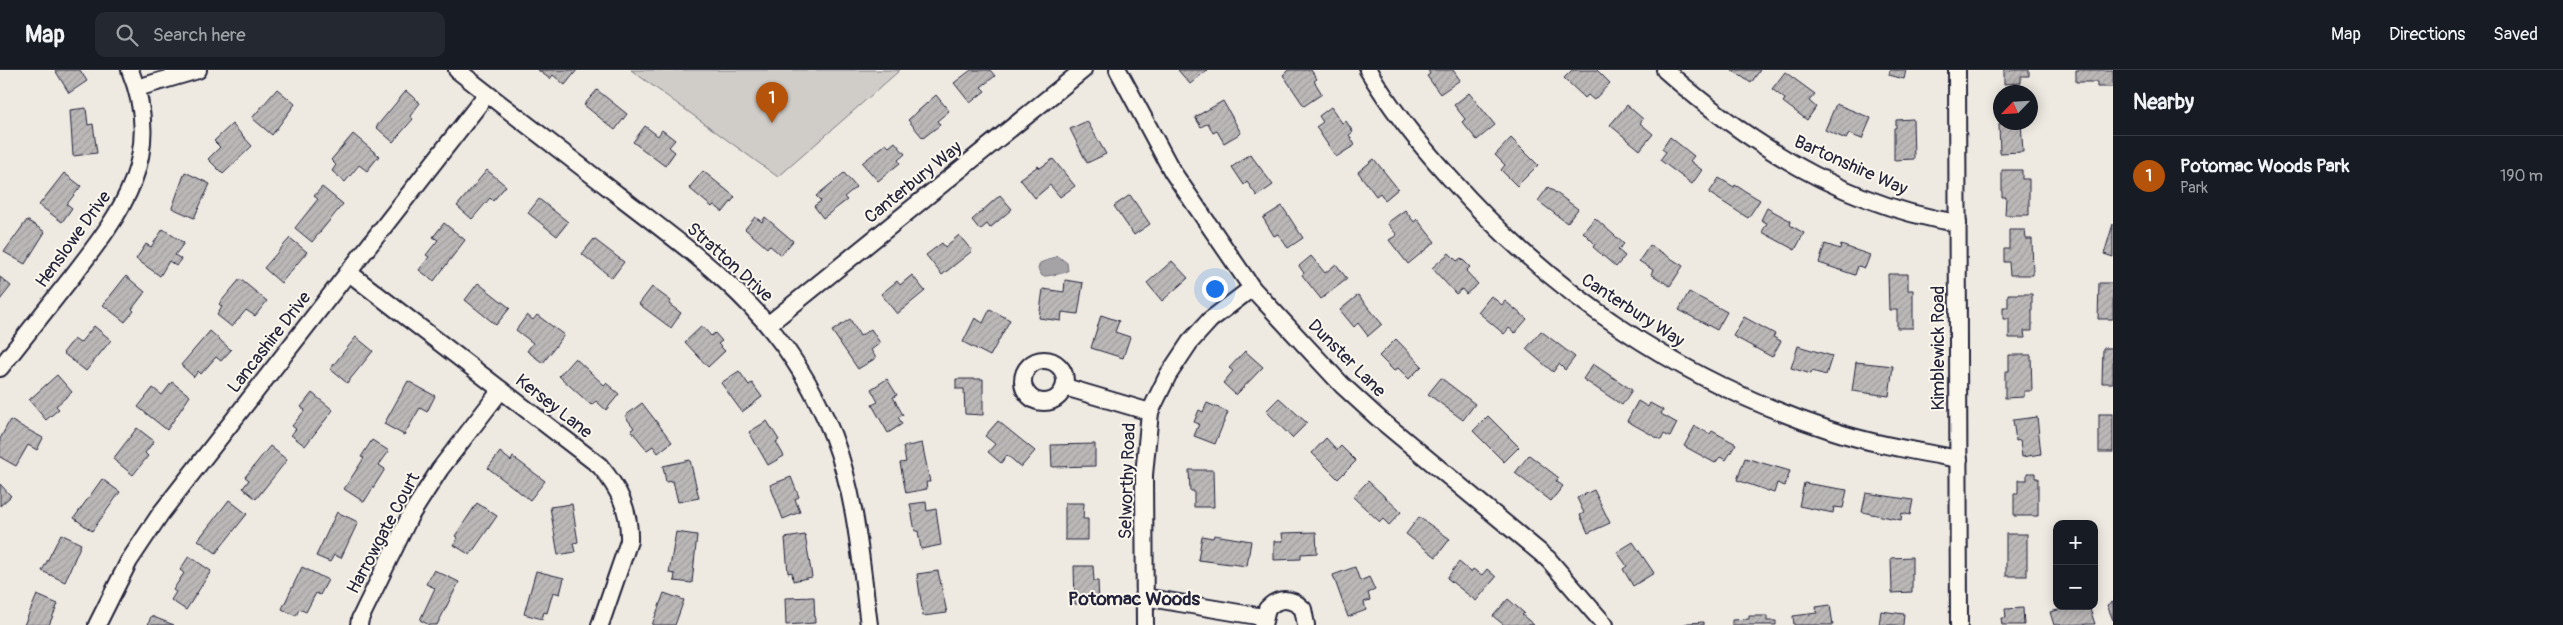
<!DOCTYPE html>
<html lang="en">
<head>
<meta charset="utf-8">
<style>
	body { margin:0; font-family:Pangolin,sans-serif; background:#242831; color:#f1f3f6 }
	.controls { position:absolute; right:15px; bottom:15px; display:grid; overflow:hidden; border-radius:10px; box-shadow:0 2px 12px #0003 }
	.controls button { width:45px; height:45px; display:grid; place-items:center; padding:0; border:0; border-bottom:1px solid #363941; background:#171b24; color:#f1f3f6; font:25px sans-serif }
	.compass { position:absolute; left:1993px; top:15px; width:45px; height:45px; border-radius:50%; background:#171b24; box-shadow:0 2px 12px #0003; rotate:245deg }
	.you { position:absolute; left:1214px; top:218px; width:18px; height:18px; margin:-12px; border:4px solid #fff; border-radius:50%; background:#1a73e8; box-shadow:0 0 0 8px #1a73e833 }
	.badge { display:grid; place-items:center; width:32px; height:32px; border-radius:50%; background:#b45309; color:#fff; font-size:16px; font-weight:700 }
	.pin { position:absolute; translate:-50% -41px; filter:drop-shadow(0 1px 2px #0008) }
	.pin::after { content:''; position:absolute; top:26px; width:18px; height:15px; background:inherit; clip-path:polygon(0 0,100% 0,50% 100%) }
	.list { margin:0; padding:0; list-style:none }
	h2 { display:flex; justify-content:space-between; align-items:center; height:65px; margin:0; padding:0 20px; font-size:21px }
	h2 small { font-size:16px; font-weight:400; color:#9ea1a6 }
	.list li { display:grid; grid-template-columns:32px 1fr auto; gap:15px; align-items:center; box-sizing:border-box; height:80px; padding:0 20px; border-top:1px solid #363941 }
	.list b { display:block; font-size:19px; white-space:nowrap }
	.list p { margin:0; font-size:16px; white-space:nowrap; color:#9ea1a6 }
	.list em { font-size:16px; font-style:normal; color:#9ea1a6 }
	.icon { flex:none; width:28px; height:28px; fill:none; stroke:currentColor; stroke-width:2; stroke-linecap:round; stroke-linejoin:round }
	.map { position:relative; flex:none; width:2113px; height:555px; overflow:hidden }
	header { display:flex; align-items:center; gap:30px; box-sizing:border-box; height:70px; padding:0 25px; background:#171b24; border-bottom:1px solid #363941 }
	header strong { font-size:24px }
	nav { display:flex; gap:28px; margin-inline-start:auto; font-size:18px }
	.search { width:350px; height:45px; background:#242831; display:flex; align-items:center; gap:12px; box-sizing:border-box; padding:0 18px; border-radius:10px; color:#9ea1a6; font-size:19px }
	main { display:flex }
	aside { flex:1; background:#171b24 }
	.map>svg:first-child { display:block }
</style>
</head>
<body>
<header>
<strong>Map</strong>
<div class="search"><svg class="icon" aria-label="search" viewBox="0 0 24 24"><circle cx="10" cy="10" r="6"/><path d="M15 15l6 6"/></svg>Search here</div>
<nav><a>Map</a><a>Directions</a><a>Saved</a></nav>
</header>
<main>
<div class="map">
<svg width="2113" height="555" viewBox="0 0 2113 555">
	<defs>
		<pattern id="building-hatch" width="6" height="6" patternUnits="userSpaceOnUse" patternTransform="scale(1.25)"><rect width="6" height="6" fill="#bcb8b8"/><path d="M-1 1l2-2M0 6l6-6M5 7l2-2" fill="none" stroke="#a19e9f"/></pattern>
	</defs>
	<rect width="100%" height="100%" fill="#eeeae2"/>
	<filter id="ink" filterUnits="userSpaceOnUse"><feTurbulence type="fractalNoise" baseFrequency=".02" numOctaves="2"/><feDisplacementMap in="SourceGraphic" scale="10" xChannelSelector="R" yChannelSelector="G"/><feConvolveMatrix kernelMatrix="1 2 1 2 8 2 1 2 1" color-interpolation-filters="sRGB"/></filter>
	<g filter="url(#ink)">
		<polygon fill="#d0cdc9" stroke="#797882" points="631,0 900,0 778,107"/>
		<path fill="#a6a3a7" stroke="#716f7c" d="M1058 186 1067 193 1068 201C1066 203 1044 207 1042 206L1038 199 1040 193Z"/>
		<g fill="url(#building-hatch)" stroke="#22223b">
			<polygon points="55,0 80,0 87,11 69,23"/>
			<polygon points="538,0 577,0 565,15 553,5 550,9"/>
			<polygon points="971,0 990,0 995,6 981,17 985,21 970,33 954,13"/>
			<polygon points="1178,0 1207,0 1190,14"/>
			<polygon points="1288,0 1311,0 1317,9 1314,11 1322,24 1304,36 1283,5"/>
			<polygon points="1428,0 1453,0 1460,10 1440,24 1427,6 1430,4"/>
			<polygon points="1572,0 1597,0 1610,13 1594,30 1588,25 1585,28 1564,8"/>
			<polygon points="1732,0 1760,0 1751,13"/>
			<polygon points="1890,0 1906,0 1904,9 1889,5"/>
			<polygon points="2004,0 2029,0 2029,6 2021,6 2021,13 2004,14"/>
			<polygon points="2076,0 2113,0 2113,17 2097,17 2097,12 2076,12"/>
			<polygon points="1785,2 1815,24 1809,31 1816,37 1807,50 1783,32 1785,29 1772,19"/>
			<polygon points="277,19 295,34 272,65 252,48"/>
			<polygon points="597,20 627,44 615,60 584,35"/>
			<polygon points="406,21 420,33 410,46 413,49 393,72 376,57"/>
			<polygon points="1469,23 1495,55 1477,70 1462,52 1465,49 1454,35"/>
			<polygon points="936,25 949,41 937,51 940,55 923,68 908,50"/>
			<polygon points="1223,31 1241,63 1224,73 1217,61 1213,63 1208,53 1201,57 1195,47"/>
			<polygon points="1836,34 1871,48 1862,69 1849,64 1846,69 1825,60"/>
			<polygon points="1627,35 1643,49 1640,53 1653,64 1640,80 1610,55"/>
			<polygon points="1331,37 1342,53 1346,51 1353,62 1349,65 1355,75 1336,87 1316,57 1323,52 1319,46"/>
			<polygon points="86,38 88,55 93,54 97,83 73,86 70,40"/>
			<polygon points="1913,49 1914,89 1894,90 1894,58 1896,58 1896,50"/>
			<polygon points="1087,51 1106,84 1087,93 1070,59"/>
			<polygon points="2004,52 2021,52 2023,82 2000,83 1999,54"/>
			<polygon points="232,54 252,76 223,104 208,89 220,77 214,71"/>
			<polygon points="645,56 658,66 662,60 675,70 669,77 675,82 665,96 633,72"/>
			<polygon points="353,64 379,86 367,101 359,95 345,112 332,101 336,95 331,90"/>
			<polygon points="1670,67 1694,86 1690,91 1702,100 1692,114 1660,90 1666,82 1662,79"/>
			<polygon points="1511,68 1538,95 1517,116 1501,100 1505,95 1495,85"/>
			<polygon points="895,72 905,84 898,90 900,93 878,111 862,93 886,74 889,77"/>
			<polygon points="1250,84 1273,115 1257,126 1247,112 1244,115 1232,97"/>
			<polygon points="1053,89 1075,116 1060,127 1050,115 1035,128 1020,109 1038,96 1040,98"/>
			<polygon points="1374,89 1398,119 1385,130 1380,123 1376,126 1358,102"/>
			<polygon points="487,100 506,116 493,131 490,128 472,149 457,136"/>
			<polygon points="2002,100 2022,100 2022,109 2029,109 2029,145 2005,145 2006,127 2002,127"/>
			<polygon points="703,101 735,127 723,142 714,135 712,137 689,118"/>
			<polygon points="185,102 210,114 194,148 172,138"/>
			<polygon points="64,103 81,116 67,134 72,138 62,152 39,135"/>
			<polygon points="844,103 856,117 844,127 847,130 823,148 814,136 821,131 816,126"/>
			<polygon points="1719,108 1734,117 1735,115 1760,130 1748,148 1709,123"/>
			<polygon points="322,117 343,134 312,172 295,158 318,129 314,126"/>
			<polygon points="1548,117 1578,139 1567,153 1538,131"/>
			<polygon points="1000,125 1012,139 990,158 987,154 980,160 972,150"/>
			<polygon points="1130,125 1150,154 1134,165 1114,136"/>
			<polygon points="539,129 568,152 557,166 528,143"/>
			<polygon points="1282,136 1303,168 1288,178 1278,164 1274,166 1263,148"/>
			<polygon points="1767,138 1791,151 1790,155 1804,163 1795,180 1762,162 1767,153 1761,150"/>
			<polygon points="1405,140 1414,152 1417,149 1435,172 1408,194 1389,170 1397,165 1387,153"/>
			<polygon points="755,147 762,152 765,147 793,171 781,185 769,175 767,178 745,159"/>
			<polygon points="1595,148 1624,174 1618,180 1625,186 1616,197 1593,177 1595,174 1583,162"/>
			<polygon points="27,150 45,162 25,194 4,182"/>
			<polygon points="444,153 465,170 434,211 419,200 429,187 426,185 438,170 433,167"/>
			<polygon points="2113,154 2113,187 2104,184"/>
			<polygon points="163,159 184,173 175,185 181,189 176,196 169,191 160,206 136,189 146,174 151,177"/>
			<polygon points="2009,160 2025,160 2026,169 2032,169 2033,205 2010,205 2009,192 2004,192 2004,179 2009,179"/>
			<polygon points="959,165 972,181 942,205 926,185 942,173 945,177"/>
			<polygon points="290,168 307,182 281,213 264,198"/>
			<polygon points="594,169 624,192 612,208 582,184"/>
			<polygon points="1825,174 1840,179 1841,175 1870,185 1865,198 1858,196 1855,205 1819,193"/>
			<polygon points="1650,175 1683,196 1670,216 1651,204 1653,200 1639,191"/>
			<polygon points="1449,183 1457,191 1461,188 1470,197 1466,201 1478,214 1466,224 1462,219 1456,224 1432,198"/>
			<polygon points="1311,186 1325,203 1336,194 1347,209 1321,229 1302,205 1304,203 1299,196"/>
			<polygon points="1172,191 1188,208 1162,231 1147,213"/>
			<polygon points="1888,204 1908,204 1908,220 1913,220 1913,258 1897,258 1897,240 1889,240"/>
			<polygon points="912,205 925,221 897,244 881,224 897,211 900,215"/>
			<polygon points="126,206 145,222 132,239 134,241 125,252 103,235"/>
			<polygon points="0,207 11,216 0,230"/>
			<polygon points="240,209 267,231 255,246 246,240 232,257 217,245 222,237 219,234"/>
			<polygon points="1065,210 1083,213 1078,244 1062,242 1061,251 1039,248 1043,219 1064,222"/>
			<polygon points="478,213 510,238 496,255 465,230"/>
			<polygon points="2099,213 2113,213 2113,249 2098,249"/>
			<polygon points="652,217 671,231 669,234 681,243 671,258 639,234"/>
			<polygon points="1689,222 1727,242 1717,260 1679,240"/>
			<polygon points="2008,224 2032,224 2032,261 2024,261 2025,268 2009,268 2009,249 2003,249 2003,237 2008,237"/>
			<polygon points="1358,225 1382,254 1368,266 1358,253 1354,257 1340,240"/>
			<polygon points="1491,226 1502,235 1505,231 1527,249 1515,263 1509,258 1504,264 1478,242"/>
			<polygon points="990,239 1010,250 990,286 963,272 975,248 983,253"/>
			<polygon points="527,245 533,250 537,245 564,265 543,293 527,281 533,273 516,260"/>
			<polygon points="1101,245 1119,251 1115,262 1130,267 1123,288 1091,278"/>
			<polygon points="1744,247 1775,264 1773,267 1781,271 1772,287 1733,266"/>
			<polygon points="850,249 860,266 871,259 880,273 871,280 876,288 858,299 832,261"/>
			<polygon points="94,256 111,270 86,301 63,283 74,269 80,273"/>
			<polygon points="702,256 711,266 715,263 722,271 718,274 725,281 708,297 685,272"/>
			<polygon points="210,261 231,280 221,291 216,287 201,304 198,301 194,307 181,295"/>
			<polygon points="1541,261 1575,287 1565,300 1559,294 1553,302 1526,279"/>
			<polygon points="356,267 373,281 347,313 330,299"/>
			<polygon points="1396,269 1422,296 1409,309 1398,298 1394,301 1379,286"/>
			<polygon points="1798,276 1832,286 1826,305 1812,301 1811,304 1791,298"/>
			<polygon points="2103,278 2113,278 2113,313 2102,313"/>
			<polygon points="1245,281 1263,297 1236,325 1223,313 1233,301 1229,298"/>
			<polygon points="2009,285 2031,285 2032,321 2024,321 2024,327 2005,328 2005,301 2009,301"/>
			<polygon points="575,288 604,315 606,313 619,324 606,340 596,331 591,335 559,306"/>
			<polygon points="1856,292 1893,296 1889,326 1852,321"/>
			<polygon points="1593,294 1632,320 1622,335 1583,309"/>
			<polygon points="739,301 749,315 752,313 762,327 742,342 721,313"/>
			<polygon points="57,305 72,322 56,336 59,339 46,350 29,330"/>
			<polygon points="1441,308 1475,334 1463,350 1428,324"/>
			<polygon points="887,309 897,325 893,327 903,345 898,347 902,354 888,363 872,335 878,332 871,319"/>
			<polygon points="956,309 983,309 983,345 965,344 964,319 956,319"/>
			<polygon points="408,311 435,326 427,342 420,338 404,365 384,354"/>
			<polygon points="172,312 190,326 167,360 138,337 153,318 162,325"/>
			<polygon points="312,323 333,340 305,376 291,365 296,359 292,356 305,340 301,337"/>
			<polygon points="1279,328 1307,353 1292,368 1266,341"/>
			<polygon points="1638,331 1648,337 1650,333 1663,340 1661,344 1677,353 1670,367 1664,364 1661,370 1627,351"/>
			<polygon points="642,333 672,372 658,383 653,376 647,380 631,360 634,358 625,346"/>
			<polygon points="1207,333 1228,342 1215,374 1194,366 1199,354 1194,352 1199,340 1203,342"/>
			<rect x="2099" y="344" width="14" height="38"/>
			<polygon points="1488,346 1519,377 1504,392 1473,361"/>
			<polygon points="2037,347 2041,384 2022,387 2020,370 2016,371 2013,350"/>
			<polygon points="10,350 43,368 37,380 28,375 16,396 0,387 0,369"/>
			<polygon points="767,351 779,370 776,372 784,386 768,395 749,362"/>
			<polygon points="998,351 1035,381 1021,397 1007,385 1001,393 988,382 995,374 985,366"/>
			<polygon points="1695,356 1710,364 1712,361 1736,374 1726,390 1720,387 1715,393 1684,376"/>
			<polygon points="137,358 154,371 145,383 148,386 133,405 113,389"/>
			<polygon points="1326,368 1337,380 1341,376 1356,391 1338,409 1312,383"/>
			<polygon points="372,370 389,381 379,395 385,399 364,432 344,419 364,388 361,387"/>
			<polygon points="922,373 930,412 926,412 927,419 906,423 900,393 906,392 903,377"/>
			<polygon points="1095,374 1095,396 1052,397 1051,375"/>
			<polygon points="270,376 287,390 256,429 243,418 249,410 245,407"/>
			<polygon points="500,382 511,391 513,387 545,411 530,430 488,398"/>
			<polygon points="1529,385 1559,408 1556,411 1563,416 1551,431 1515,403"/>
			<polygon points="1745,388 1790,401 1785,416 1777,413 1774,423 1737,410"/>
			<polygon points="690,390 699,428 678,432 673,411 666,412 663,396"/>
			<polygon points="1189,400 1213,400 1214,437 1194,437 1194,421 1190,421"/>
			<polygon points="2027,403 2035,403 2035,408 2038,408 2038,446 2014,446 2014,424 2018,424 2018,410 2027,410"/>
			<polygon points="791,407 799,427 795,429 800,442 783,449 770,415"/>
			<polygon points="102,409 120,422 92,461 74,448"/>
			<polygon points="1368,411 1401,442 1389,455 1383,449 1380,452 1353,427"/>
			<polygon points="1804,413 1847,420 1843,438 1834,437 1833,443 1799,436"/>
			<polygon points="0,414 11,426 0,436"/>
			<polygon points="1594,420 1610,453 1588,463 1580,445 1584,443 1577,428"/>
			<polygon points="1866,423 1913,430 1910,445 1902,443 1901,450 1862,442"/>
			<polygon points="229,430 247,444 216,483 198,470"/>
			<polygon points="926,432 927,441 936,439 941,475 921,479 918,461 915,461 910,434"/>
			<polygon points="477,433 497,446 470,485 454,475 458,468 455,466"/>
			<polygon points="1065,433 1084,433 1083,449 1088,449 1088,470 1065,470"/>
			<polygon points="572,434 578,472 573,473 575,482 558,485 550,437"/>
			<polygon points="337,442 358,452 341,488 334,485 330,492 316,486"/>
			<polygon points="1419,447 1450,469 1436,487 1406,464"/>
			<polygon points="676,462 697,465 692,513 674,511 675,504 669,503"/>
			<polygon points="1316,462 1317,483 1301,484 1301,489 1274,490 1274,471 1283,471 1282,463"/>
			<polygon points="61,464 81,474 65,512 42,501"/>
			<rect x="2006" y="464" width="21" height="42"/>
			<polygon points="805,465 812,507 793,511 792,502 788,503 785,468"/>
			<polygon points="1214,465 1251,471 1247,496 1198,490 1202,466 1213,468"/>
			<polygon points="1633,472 1654,503 1633,516 1623,499 1627,496 1617,482"/>
			<polygon points="189,486 211,501 186,540 171,530 176,522 173,520 184,503 180,500"/>
			<polygon points="1912,487 1912,522 1892,523 1891,488"/>
			<polygon points="1459,492 1471,502 1473,499 1482,505 1487,499 1496,507 1476,531 1447,508"/>
			<polygon points="1074,496 1093,496 1094,511 1098,511 1099,533 1075,534"/>
			<polygon points="302,497 328,510 320,525 316,523 306,542 299,539 296,546 282,539"/>
			<polygon points="1355,497 1360,511 1369,507 1375,520 1368,523 1370,530 1364,532 1366,540 1348,547 1333,505"/>
			<polygon points="434,500 459,512 437,555 429,555 420,550 435,518 426,514"/>
			<polygon points="536,501 564,508 560,524 553,522 547,543 544,542 542,549 524,544"/>
			<polygon points="938,501 947,543 923,546 917,504"/>
			<polygon points="664,523 684,530 675,555 652,555"/>
			<polygon points="37,525 58,534 49,555 24,555"/>
			<polygon points="814,527 815,553 786,555 785,528"/>
			<polygon points="1508,529 1524,543 1522,545 1534,555 1504,555 1493,546"/>
			<polygon points="2113,532 2113,550 2107,535"/>
			<polygon points="1830,535 1833,555 1794,555 1793,546 1817,543 1816,537"/>
			<polygon points="2074,536 2089,536 2095,554 2054,555 2050,542"/>
			<polygon points="2023,538 2024,555 2002,555 2001,548 2006,548 2005,539"/>
			<polygon points="1881,541 1904,544 1903,555 1879,555"/>
			<polygon points="151,546 174,555 148,555"/>
			<polygon points="1749,546 1767,546 1767,551 1776,551 1776,555 1732,555 1732,550 1749,549"/>
			<polygon points="1704,552 1704,555 1682,555 1688,553"/>
		</g>
		<g fill="none" stroke-linecap="round" stroke-linejoin="round">
			<g stroke="#22223b" stroke-width="20">
				<g id="minor">
					<path d="M457 0C510 42 564 83 618 125 713 198 787 249 833 366 856 426 861 492 869 555"/>
					<polyline points="1118,0 1172,101 1252,218 1342,315 1377,347 1548,489 1605,555"/>
					<path d="M1368 0C1391 39 1420 75 1450 108 1552 224 1683 312 1830 360 1872 374 1915 381 1959 389"/>
					<path d="M1665 0C1748 74 1846 136 1958 153"/>
					<polyline points="1957,0 1959,555"/>
					<polyline points="137,18 198,0"/>
					<path d="M348 202 600 396C619 419 630 440 629 471L600 555"/>
					<polyline points="769,254 1083,0"/>
					<circle cx="1044" cy="311" r="21"/>
					<path d="M0 298C24 268 47 238 71 208 122 142 165 87 130 0"/>
					<polyline points="1065,317 1150,342"/>
					<polyline points="1144,527 1263,547"/>
					<polyline points="97,555 129,491 161,443 487,24"/>
					<polyline points="359,555 360,549 410,446 440,399 501,320"/>
					<polyline points="1145,555 1144,405 1150,342 1168,305 1190,272 1210,250 1252,218"/>
					<path d="M1263 555 1267 539C1278 527 1291 527 1303 539L1306 555"/>
				</g>
			</g>
			<use href="#minor" stroke="#fbf7ec" stroke-width="16"/>
		</g>
	</g>
	<g text-anchor="middle" stroke-width="4" stroke-linejoin="round" paint-order="stroke">
		<g font-size="18" fill="#22223b" stroke="#fbf7ec">
			<text transform="translate(1851 95) rotate(24)" y="6">Bartonshire Way</text>
			<text transform="translate(913 112) rotate(-39)" y="6">Canterbury Way</text>
			<text transform="translate(73 169) rotate(-54)" y="6">Henslowe Drive</text>
			<text transform="translate(730 192) rotate(42)" y="6">Stratton Drive</text>
			<text transform="translate(1633 240) rotate(33)" y="6">Canterbury Way</text>
			<text transform="translate(269 272) rotate(-52)" y="6">Lancashire Drive</text>
			<text transform="translate(1938 278) rotate(-90)" y="6">Kimblewick Road</text>
			<text transform="translate(1347 288) rotate(45)" y="6">Dunster Lane</text>
			<text transform="translate(554 336) rotate(38)" y="6">Kersey Lane</text>
			<text transform="translate(1127 411) rotate(-88)" y="6">Selworthy Road</text>
			<text transform="translate(383 463) rotate(-62)" y="6">Harrowgate Court</text>
		</g>
		<g font-size="19" font-weight="bold" fill="#22223b" stroke="#fbf7ec">
			<text x="1134" y="535">Potomac Woods</text>
		</g>
	</g>
</svg>
<div class="controls">
<button>+</button>
<button>−</button>
</div>
<svg class="compass" viewBox="-18 -18 36 36"><path d="M0-13l5 13h-10z" fill="#e53935"/><path d="M0 13l5-13h-10z" fill="#9ea1a6"/></svg>
<div class="you"></div>
<div class="pin badge" style="left:772px;top:53px">1</div>
</div>
<aside>
<h2>Nearby<small></small></h2>
<ul class="list">
<li><span class="badge">1</span><div><b>Potomac Woods Park</b><p>Park</p></div><em>190 m</em></li>
</ul>
</aside>
</main>
</body>
</html>
